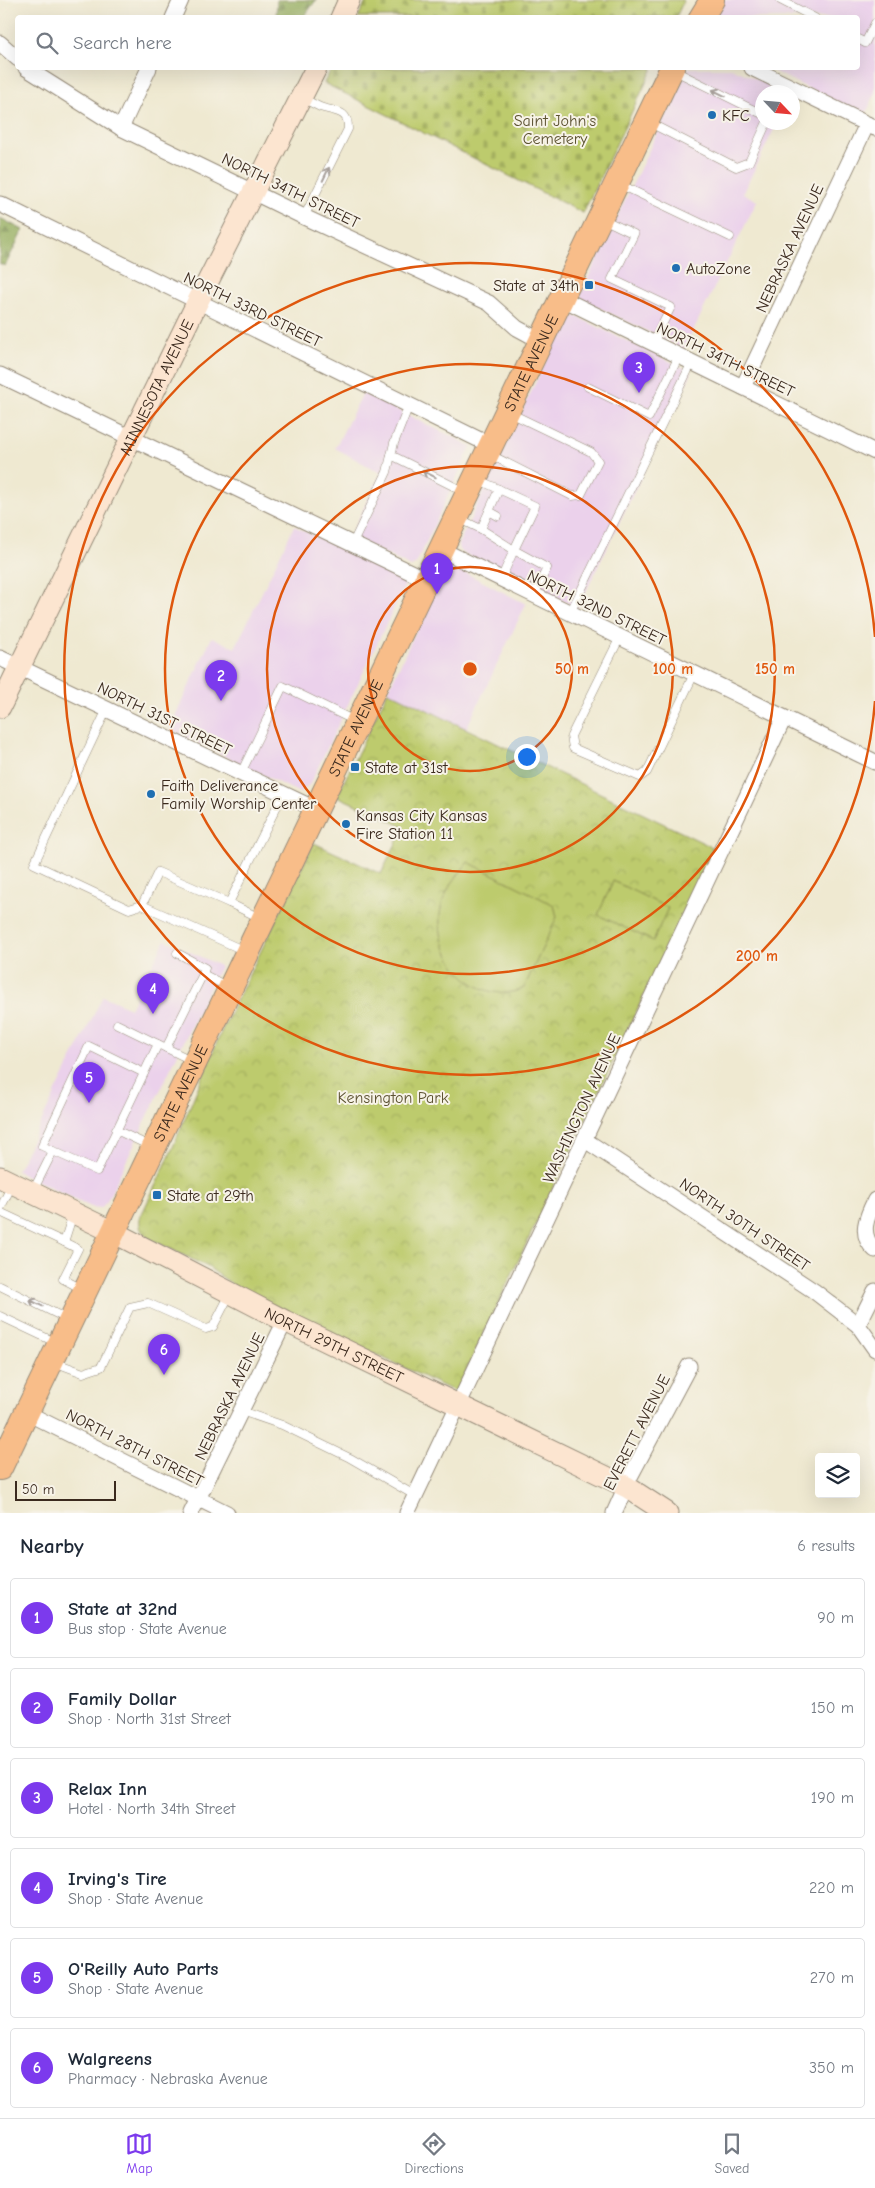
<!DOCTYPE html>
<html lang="en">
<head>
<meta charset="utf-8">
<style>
	body { margin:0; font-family:"Comic Neue",sans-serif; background:#f6f6f7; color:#1f2937 }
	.controls { position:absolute; right:15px; bottom:15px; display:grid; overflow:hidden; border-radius:5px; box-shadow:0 5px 20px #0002 }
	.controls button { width:45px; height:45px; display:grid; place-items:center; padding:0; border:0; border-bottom:1px solid #e0e1e3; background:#fff; color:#1f2937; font:25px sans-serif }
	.compass { position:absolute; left:755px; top:85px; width:45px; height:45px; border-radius:50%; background:#fff; box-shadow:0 5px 20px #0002; rotate:116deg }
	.scale { position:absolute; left:15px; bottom:12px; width:101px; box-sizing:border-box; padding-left:5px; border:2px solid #3b2a1e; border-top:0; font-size:14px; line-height:18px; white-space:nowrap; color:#3b2a1e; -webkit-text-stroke:4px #f7f3e8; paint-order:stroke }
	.you { position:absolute; left:526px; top:756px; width:18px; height:18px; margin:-12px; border:4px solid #fff; border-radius:50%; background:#1a73e8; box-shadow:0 0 0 8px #1a73e833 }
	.badge { display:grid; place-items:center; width:32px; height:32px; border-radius:50%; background:#7c3aed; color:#fff; font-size:16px; font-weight:700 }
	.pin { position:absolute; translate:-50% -41px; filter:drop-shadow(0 1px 2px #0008) }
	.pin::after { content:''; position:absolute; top:26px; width:18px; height:15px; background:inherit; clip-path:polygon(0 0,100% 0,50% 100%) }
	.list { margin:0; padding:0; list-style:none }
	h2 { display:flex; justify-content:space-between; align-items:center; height:65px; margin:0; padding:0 20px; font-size:21px }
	h2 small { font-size:16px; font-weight:400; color:#747a83 }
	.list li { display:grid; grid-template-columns:32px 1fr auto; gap:15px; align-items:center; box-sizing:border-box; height:80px; margin:0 10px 10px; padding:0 10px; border:1px solid #e0e1e3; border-radius:5px }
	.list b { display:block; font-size:19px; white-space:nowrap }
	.list p { margin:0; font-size:16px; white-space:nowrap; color:#747a83 }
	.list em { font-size:16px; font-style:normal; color:#747a83 }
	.icon { flex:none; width:28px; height:28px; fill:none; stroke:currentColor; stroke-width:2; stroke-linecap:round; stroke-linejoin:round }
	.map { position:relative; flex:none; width:875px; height:1513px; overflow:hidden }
	.search { position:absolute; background:#fff; box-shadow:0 5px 20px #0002; left:15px; right:15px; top:15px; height:55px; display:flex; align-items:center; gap:12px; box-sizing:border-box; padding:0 18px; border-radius:5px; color:#747a83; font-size:19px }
	.sheet { height:605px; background:#fff }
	nav { display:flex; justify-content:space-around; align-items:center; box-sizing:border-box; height:70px; border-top:1px solid #e0e1e3; background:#fff; font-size:14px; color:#747a83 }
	nav a { display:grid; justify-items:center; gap:2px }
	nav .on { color:#7c3aed }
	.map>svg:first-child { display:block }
</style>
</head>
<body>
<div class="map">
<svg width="875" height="1513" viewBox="0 0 875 1513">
	<defs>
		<pattern id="forest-firs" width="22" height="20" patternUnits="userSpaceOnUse" patternTransform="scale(1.25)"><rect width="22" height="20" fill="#96af60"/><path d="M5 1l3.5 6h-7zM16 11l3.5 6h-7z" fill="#7c8f4f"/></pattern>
		<pattern id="cemetery-stones" width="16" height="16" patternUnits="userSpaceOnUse" patternTransform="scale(1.25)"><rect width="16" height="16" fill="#bdcb6d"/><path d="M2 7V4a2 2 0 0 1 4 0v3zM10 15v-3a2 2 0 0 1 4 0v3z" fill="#a3ae5e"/></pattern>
		<pattern id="park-crowns" width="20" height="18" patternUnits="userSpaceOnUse" patternTransform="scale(1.25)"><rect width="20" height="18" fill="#bdcb6d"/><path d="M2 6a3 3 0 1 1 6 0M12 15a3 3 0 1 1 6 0" fill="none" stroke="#a3ae5e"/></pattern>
	</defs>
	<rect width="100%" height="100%" fill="#f7f3e8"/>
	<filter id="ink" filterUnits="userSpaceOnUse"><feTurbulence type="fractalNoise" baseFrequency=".02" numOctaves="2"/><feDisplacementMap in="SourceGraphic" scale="10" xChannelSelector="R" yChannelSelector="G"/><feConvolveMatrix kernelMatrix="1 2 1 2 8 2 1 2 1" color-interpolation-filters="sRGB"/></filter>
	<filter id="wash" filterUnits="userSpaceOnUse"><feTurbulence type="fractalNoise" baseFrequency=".0096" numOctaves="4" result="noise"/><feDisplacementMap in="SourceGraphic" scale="20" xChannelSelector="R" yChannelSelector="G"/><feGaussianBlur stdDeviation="1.12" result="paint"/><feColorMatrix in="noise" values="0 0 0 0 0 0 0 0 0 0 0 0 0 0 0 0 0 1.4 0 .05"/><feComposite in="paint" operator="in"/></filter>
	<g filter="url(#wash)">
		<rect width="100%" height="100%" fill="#efe9d1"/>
		<g fill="#ebd1eb">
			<polygon points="719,0 875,0 875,94 865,116 767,68 858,68 858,18 710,18"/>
			<polygon points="688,68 731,68 786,92 762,92 762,122 777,123 743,193 757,201 684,349 583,300 580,295"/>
			<polygon points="573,315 692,372 578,608 465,554 459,550 458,545 567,317"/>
			<polygon points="363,393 465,443 471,447 416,564 411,567 350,536 381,473 335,448"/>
			<polygon points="294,526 405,579 405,585 310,784 300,793 169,729 212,637 235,648"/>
			<polygon points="452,566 526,604 466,729 388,691 445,568"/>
			<polygon points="165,940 220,966 107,1201 101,1208 91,1207 17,1171 103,996 130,1008"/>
		</g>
		<g fill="url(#forest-firs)" stroke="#686c3f">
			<polygon points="277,0 316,0 304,17 276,17"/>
			<polygon points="0,218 23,230 5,266 0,264"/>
		</g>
		<g fill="url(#cemetery-stones)" stroke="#7c7a46">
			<polygon points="367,0 684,0 676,17 358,17"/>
			<polygon points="332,68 653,68 583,213 324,83"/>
		</g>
		<path fill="url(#park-crowns)" stroke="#7c7a46" d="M388 691 714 848 456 1392 243 1292 208 1267 148 1238C141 1232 139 1228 140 1218L168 1159 222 1030 314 843 381 874 404 827 337 796Z"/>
		<g fill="#bdcb6d" stroke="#7c7a46">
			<path d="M468 862 554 905 557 917 524 988C476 1010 432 953 441 908 444 891 458 875 468 862Z"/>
			<polygon points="613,881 668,908 653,941 598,915"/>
		</g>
	</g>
	<g filter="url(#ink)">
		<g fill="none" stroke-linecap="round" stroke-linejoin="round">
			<g stroke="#958a78" stroke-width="9">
				<g id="lane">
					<polyline points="780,0 815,18"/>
					<polyline points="858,39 865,43 875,23"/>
					<polyline points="675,71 762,114"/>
					<path d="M302 98C308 101 314 104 320 107 334 112 349 109 348 129L304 217"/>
					<polyline points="648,122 736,167 749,162 767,122"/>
					<polyline points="619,184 730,237"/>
					<polyline points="603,219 634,234 612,279 671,307 653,343"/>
					<polyline points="588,387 649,417 679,356"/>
					<polyline points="489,454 572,496 581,495 598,461 591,452 508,412"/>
					<polyline points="391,455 465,492"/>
					<polyline points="477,479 535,506 514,550 547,568 534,595"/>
					<polyline points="499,489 481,529 514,550 501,579"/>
					<polyline points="489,511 498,516"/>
					<polyline points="458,518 481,529"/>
					<polyline points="352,545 387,472 394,443 409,405"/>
					<polyline points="570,613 692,362"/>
					<polyline points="620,637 571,736 573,748 640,777 647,772 694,674"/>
					<polyline points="107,709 34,864 129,909 142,905 245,951"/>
					<polyline points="241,773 283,686 355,721"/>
					<polyline points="142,905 158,872 229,903"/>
					<polyline points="260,918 229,903 283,794"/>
					<polyline points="177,953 205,968 203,974"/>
					<polyline points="117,1024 158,1044"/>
					<polyline points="166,1048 203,974 228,987"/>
					<polyline points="116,1130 152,1147"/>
					<polyline points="53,1151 42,1146 89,1046 144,1073"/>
					<polyline points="33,1191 53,1151 97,1171 158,1044 193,1061"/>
					<polyline points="0,1209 12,1185"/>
					<polyline points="0,1212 64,1242 73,1214"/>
					<polyline points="64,1242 78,1249 63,1279 82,1289"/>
					<polyline points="0,1286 69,1320"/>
					<polyline points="0,1316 57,1343"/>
					<polyline points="54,1362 83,1373 101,1367 130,1307 148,1303 206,1329 213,1327 230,1294"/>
					<polyline points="241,1411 282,1425 350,1458 416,1496"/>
				</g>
			</g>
			<g stroke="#958a78" stroke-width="17">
				<g id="street">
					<polyline points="173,18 181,0"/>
					<polyline points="0,43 18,59"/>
					<polyline points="26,68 121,128 304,217 489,303 517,328 541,341"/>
					<polyline points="752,68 875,128"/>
					<polyline points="121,128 149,68"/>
					<polyline points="0,204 490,445"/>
					<polyline points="561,298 875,452"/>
					<polyline points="0,375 425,579"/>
					<polyline points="743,387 867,124"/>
					<polyline points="440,549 875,762"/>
					<polyline points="0,658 315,809"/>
					<polyline points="585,1140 814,1291 858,1325 875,1349"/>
					<path d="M875 1200C867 1216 858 1235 875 1250"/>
					<polyline points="858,1325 875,1291"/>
					<polyline points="27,1413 227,1513"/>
					<polyline points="191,1513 285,1321"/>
					<polyline points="407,1513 784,718"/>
					<polyline points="614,1513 631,1475 689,1366"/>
				</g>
			</g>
			<g stroke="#958a78" stroke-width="23">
				<g id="secondary">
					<polyline points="341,18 349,0"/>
					<path id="s1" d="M0 707 198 301 316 68"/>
					<path id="s2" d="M0 1177 113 1232 285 1321 627 1487 667 1513"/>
				</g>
			</g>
			<g stroke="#958a78" stroke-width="26">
				<g id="primary">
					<polyline points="701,18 712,0"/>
					<path id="s3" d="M0 1468 672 68"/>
				</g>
			</g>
			<use href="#lane" stroke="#fff" stroke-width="8"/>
			<use href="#street" stroke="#fff" stroke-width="15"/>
			<use href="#secondary" stroke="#fce5d0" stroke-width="21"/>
			<use href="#primary" stroke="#f8bd89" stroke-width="24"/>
		</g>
		<defs><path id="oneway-shaft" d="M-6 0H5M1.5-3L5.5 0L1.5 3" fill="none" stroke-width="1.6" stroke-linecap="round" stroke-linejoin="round" transform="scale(1.25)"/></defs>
		<g stroke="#a79f9a">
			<use href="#oneway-shaft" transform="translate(719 93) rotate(-154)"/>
			<use href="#oneway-shaft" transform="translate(326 174) rotate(-64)"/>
			<use href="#oneway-shaft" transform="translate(429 474) rotate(-154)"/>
			<use href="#oneway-shaft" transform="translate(36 1303) rotate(-154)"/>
		</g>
	</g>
	<g fill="none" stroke="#df570d" stroke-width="2.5">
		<circle cx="470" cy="669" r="102"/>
		<circle cx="470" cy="669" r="203"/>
		<circle cx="470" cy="669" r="305"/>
		<path d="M875 701A406 406 0 1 1 875 637"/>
	</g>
	<g fill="#1f6fb2" stroke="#f7f3e8" stroke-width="2">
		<circle cx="712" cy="115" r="5"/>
		<circle cx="676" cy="268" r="5"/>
		<rect x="584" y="280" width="10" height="10" rx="2.5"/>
		<rect x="350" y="762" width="10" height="10" rx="2.5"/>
		<circle cx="151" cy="794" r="5"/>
		<circle cx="346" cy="824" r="5"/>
		<rect x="152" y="1190" width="10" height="10" rx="2.5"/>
	</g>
	<g text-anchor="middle" stroke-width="4" stroke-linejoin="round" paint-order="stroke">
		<g font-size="16" fill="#3b2a1e" stroke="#f7f3e8" text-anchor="start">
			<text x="722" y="121">KFC</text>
			<text x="686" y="274">AutoZone</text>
			<text x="579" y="291" text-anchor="end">State at 34th</text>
			<text x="365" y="773">State at 31st</text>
			<text x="161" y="791">Faith Deliverance<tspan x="161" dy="18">Family Worship Center</tspan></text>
			<text x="356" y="821">Kansas City Kansas<tspan x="356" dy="18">Fire Station 11</tspan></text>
			<text x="167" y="1201">State at 29th</text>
		</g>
		<g font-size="16" fill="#5c5232" stroke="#f7f3e8">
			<text x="555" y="126">Saint John's<tspan x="555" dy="18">Cemetery</tspan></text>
			<text x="393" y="1103">Kensington Park</text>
		</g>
		<g font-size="16" fill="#3b2a1e" stroke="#f7f3e8">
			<text transform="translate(291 190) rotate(26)" y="6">NORTH 34TH STREET</text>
			<text transform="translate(789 248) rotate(-65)" y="6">NEBRASKA AVENUE</text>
			<text transform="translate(253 309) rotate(26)" y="6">NORTH 33RD STREET</text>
			<text transform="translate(726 359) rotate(26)" y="6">NORTH 34TH STREET</text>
			<text dy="6" stroke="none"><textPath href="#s3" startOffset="1226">STATE AVENUE</textPath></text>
			<text dy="6" stroke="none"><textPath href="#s1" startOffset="356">MINNESOTA AVENUE</textPath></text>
			<text transform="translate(597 607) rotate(26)" y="6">NORTH 32ND STREET</text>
			<text transform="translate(165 718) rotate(26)" y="6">NORTH 31ST STREET</text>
			<text dy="6" stroke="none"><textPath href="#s3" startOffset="821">STATE AVENUE</textPath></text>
			<text dy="6" stroke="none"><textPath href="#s3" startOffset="416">STATE AVENUE</textPath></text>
			<text transform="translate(581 1108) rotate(-65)" y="6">WASHINGTON AVENUE</text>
			<text transform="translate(745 1224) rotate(34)" y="6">NORTH 30TH STREET</text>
			<text dy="6" stroke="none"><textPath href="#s2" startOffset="374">NORTH 29TH STREET</textPath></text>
			<text transform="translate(229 1396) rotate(-64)" y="6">NEBRASKA AVENUE</text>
			<text transform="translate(636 1432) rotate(-63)" y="6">EVERETT AVENUE</text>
			<text transform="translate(135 1447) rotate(27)" y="6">NORTH 28TH STREET</text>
		</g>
	</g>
	<circle cx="470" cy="669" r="8" fill="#df570d" stroke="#f7f3e8" stroke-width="2.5"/>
	<g font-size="15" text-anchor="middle" font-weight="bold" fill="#df570d" stroke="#f7f3e8" stroke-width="4" stroke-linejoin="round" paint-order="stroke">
		<text x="572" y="674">50 m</text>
		<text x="673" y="674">100 m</text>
		<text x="775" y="674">150 m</text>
		<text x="757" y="961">200 m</text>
	</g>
</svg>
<div class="controls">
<button><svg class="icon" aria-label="layers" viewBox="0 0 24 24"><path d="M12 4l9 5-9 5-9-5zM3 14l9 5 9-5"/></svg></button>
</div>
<svg class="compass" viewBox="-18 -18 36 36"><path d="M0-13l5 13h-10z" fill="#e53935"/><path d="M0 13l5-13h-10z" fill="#747a83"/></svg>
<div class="scale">50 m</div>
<div class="you"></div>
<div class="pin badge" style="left:437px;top:594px">1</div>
<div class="pin badge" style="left:221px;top:701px">2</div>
<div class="pin badge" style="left:639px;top:393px">3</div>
<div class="pin badge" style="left:153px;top:1014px">4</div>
<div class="pin badge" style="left:89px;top:1103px">5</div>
<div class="pin badge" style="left:164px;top:1375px">6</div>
<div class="search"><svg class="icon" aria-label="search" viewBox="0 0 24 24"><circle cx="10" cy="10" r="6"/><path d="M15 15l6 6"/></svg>Search here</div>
</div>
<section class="sheet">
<h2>Nearby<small>6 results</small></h2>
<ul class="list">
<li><span class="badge">1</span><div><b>State at 32nd</b><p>Bus stop · State Avenue</p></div><em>90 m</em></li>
<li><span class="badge">2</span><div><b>Family Dollar</b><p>Shop · North 31st Street</p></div><em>150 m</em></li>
<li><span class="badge">3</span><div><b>Relax Inn</b><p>Hotel · North 34th Street</p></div><em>190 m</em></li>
<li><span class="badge">4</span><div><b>Irving's Tire</b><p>Shop · State Avenue</p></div><em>220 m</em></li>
<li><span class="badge">5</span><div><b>O'Reilly Auto Parts</b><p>Shop · State Avenue</p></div><em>270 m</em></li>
<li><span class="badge">6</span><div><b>Walgreens</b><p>Pharmacy · Nebraska Avenue</p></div><em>350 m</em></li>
</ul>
</section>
<nav>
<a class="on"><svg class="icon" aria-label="map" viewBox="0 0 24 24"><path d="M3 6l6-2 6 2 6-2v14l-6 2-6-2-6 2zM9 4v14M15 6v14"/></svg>Map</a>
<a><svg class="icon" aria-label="directions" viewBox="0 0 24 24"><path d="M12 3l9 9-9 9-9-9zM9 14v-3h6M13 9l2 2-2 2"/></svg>Directions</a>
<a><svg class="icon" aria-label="saved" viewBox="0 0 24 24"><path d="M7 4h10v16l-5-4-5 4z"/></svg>Saved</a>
</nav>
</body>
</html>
